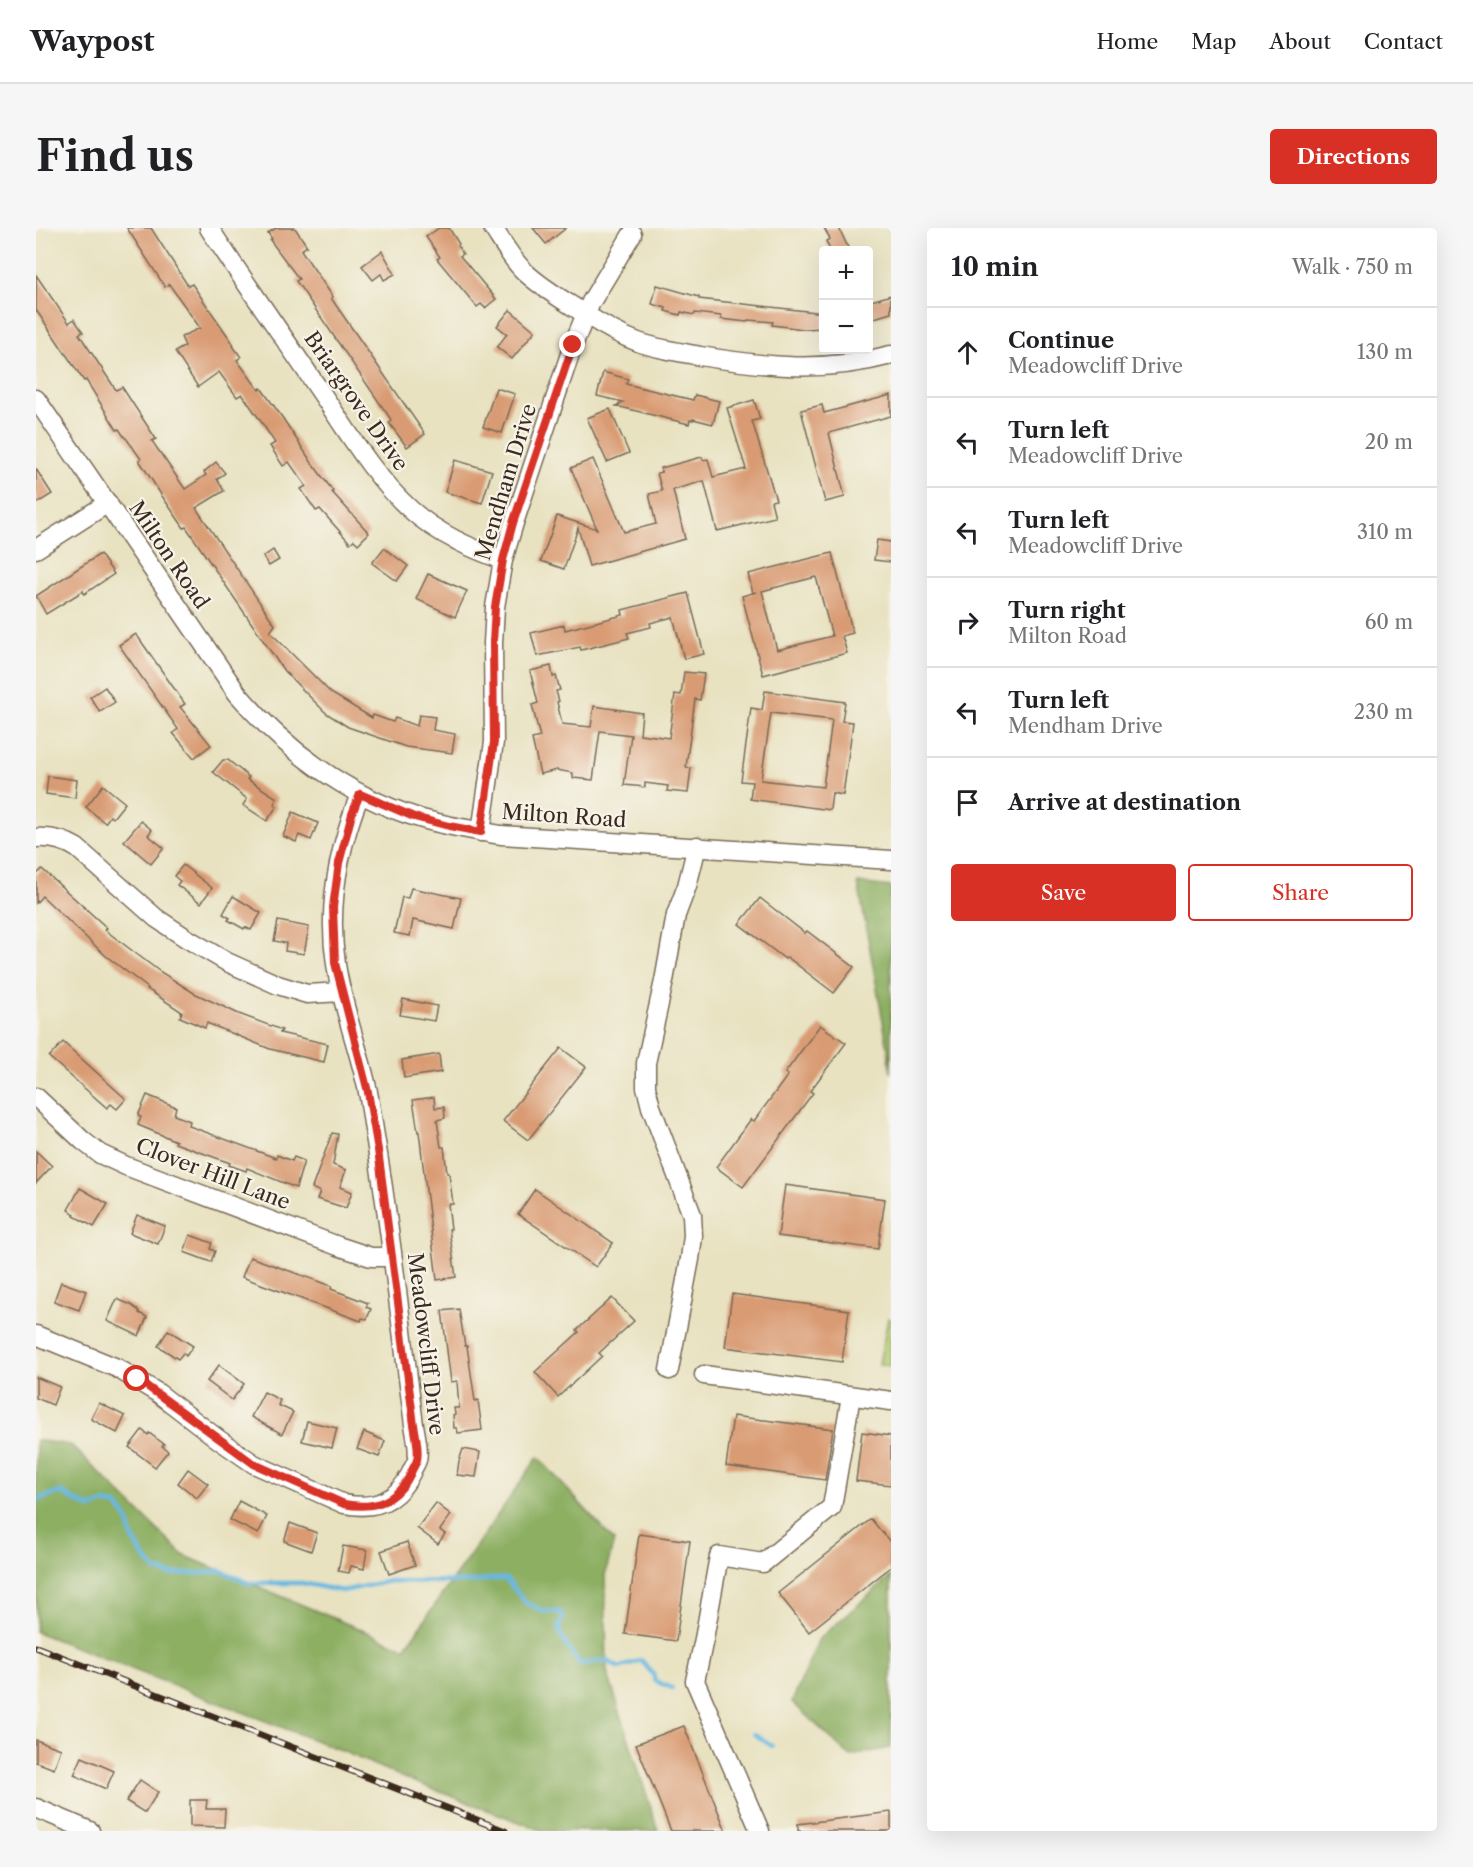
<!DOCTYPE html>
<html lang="en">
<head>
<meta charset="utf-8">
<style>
	body { margin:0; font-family:"Libre Caslon Text",serif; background:#f6f6f6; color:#202124 }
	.controls { position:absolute; right:18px; top:18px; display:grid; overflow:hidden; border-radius:6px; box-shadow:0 6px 24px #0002 }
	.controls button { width:54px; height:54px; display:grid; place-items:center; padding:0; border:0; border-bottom:2px solid #e0e0e0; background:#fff; color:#202124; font:30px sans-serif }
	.stop { position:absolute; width:18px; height:18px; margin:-14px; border:4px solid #d93025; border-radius:50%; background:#fff }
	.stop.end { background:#d93025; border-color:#fff; box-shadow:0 2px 6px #0008 }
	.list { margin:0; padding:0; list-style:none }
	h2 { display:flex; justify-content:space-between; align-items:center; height:78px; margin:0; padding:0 24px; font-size:26px }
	h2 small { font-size:20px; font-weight:400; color:#757577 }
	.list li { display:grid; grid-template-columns:39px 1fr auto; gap:18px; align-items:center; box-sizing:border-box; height:90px; padding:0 24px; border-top:2px solid #e0e0e0 }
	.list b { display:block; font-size:22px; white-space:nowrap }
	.list p { margin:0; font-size:20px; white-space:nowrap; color:#757577 }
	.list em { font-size:20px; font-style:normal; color:#757577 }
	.actions { display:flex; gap:12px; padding:18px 24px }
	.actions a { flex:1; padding:14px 0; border:2px solid #d93025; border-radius:6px; text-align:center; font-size:21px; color:#d93025 }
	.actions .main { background:#d93025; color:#fff }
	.icon { flex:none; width:33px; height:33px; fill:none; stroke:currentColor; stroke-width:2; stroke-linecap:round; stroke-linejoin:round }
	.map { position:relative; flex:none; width:855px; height:1603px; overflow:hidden; border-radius:6px }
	header { display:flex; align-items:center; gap:36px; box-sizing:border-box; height:84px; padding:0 30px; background:#fff; border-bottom:2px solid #e0e0e0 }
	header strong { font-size:28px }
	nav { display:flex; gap:33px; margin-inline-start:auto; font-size:21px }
	.intro { display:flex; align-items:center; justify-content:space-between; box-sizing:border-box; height:144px; padding:0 36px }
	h1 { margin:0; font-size:42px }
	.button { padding:15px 27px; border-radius:6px; background:#d93025; color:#fff; font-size:21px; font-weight:700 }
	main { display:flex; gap:36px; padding:0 36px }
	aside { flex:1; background:#fff; border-radius:6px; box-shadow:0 6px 24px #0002 }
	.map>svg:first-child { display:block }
</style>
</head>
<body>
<header>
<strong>Waypost</strong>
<nav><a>Home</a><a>Map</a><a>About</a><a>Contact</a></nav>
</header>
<div class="intro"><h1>Find us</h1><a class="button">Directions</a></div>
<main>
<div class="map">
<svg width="855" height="1603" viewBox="0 0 855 1603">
	<rect width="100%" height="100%" fill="#f7f3e8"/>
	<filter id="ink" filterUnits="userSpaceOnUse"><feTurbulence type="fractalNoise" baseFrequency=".0167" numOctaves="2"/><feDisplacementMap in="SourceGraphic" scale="12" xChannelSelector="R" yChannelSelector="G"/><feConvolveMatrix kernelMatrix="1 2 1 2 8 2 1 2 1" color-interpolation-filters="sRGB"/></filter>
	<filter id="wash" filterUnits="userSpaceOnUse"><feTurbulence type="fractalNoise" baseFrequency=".008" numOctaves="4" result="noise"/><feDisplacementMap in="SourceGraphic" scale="24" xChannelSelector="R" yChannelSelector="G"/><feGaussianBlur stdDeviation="1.35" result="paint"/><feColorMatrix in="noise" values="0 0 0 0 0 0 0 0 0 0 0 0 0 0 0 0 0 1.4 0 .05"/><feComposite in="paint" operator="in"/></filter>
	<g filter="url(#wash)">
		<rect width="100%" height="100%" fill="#e8e2c1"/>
		<polygon fill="#b1cb70" stroke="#767a47" stroke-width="1.5" points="852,1090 855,1091 855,1138 843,1136"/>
		<g fill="#8caf62" stroke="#646c40" stroke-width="1.5">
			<polygon points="822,655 855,659 855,845 852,821"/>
			<polygon points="0,1212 35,1217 147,1327 369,1420 502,1229 578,1313 569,1347 571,1443 622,1603 507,1603 373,1552 299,1520 0,1404"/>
			<polygon points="855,1348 855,1520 814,1528 756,1474 783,1411"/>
		</g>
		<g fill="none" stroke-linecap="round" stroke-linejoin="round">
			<g stroke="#66b8e1" stroke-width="4.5">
				<path d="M0 1272 25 1264 36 1271 54 1280 68 1275 80 1277 91 1290 95 1307 106 1326 119 1342 133 1346 171 1345 184 1342 212 1355H266L306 1363 354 1353 438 1354 455 1351H470L490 1375 510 1384 515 1383 524 1384 527 1390 522 1400C527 1414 535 1426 545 1436L570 1432 583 1440 605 1432 617 1446 619 1453 636 1460"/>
				<polyline points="718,1506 736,1518"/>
			</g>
		</g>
		<g id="blocks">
			<g fill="#d99b73" fill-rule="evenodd">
				<polygon points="91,0 115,0 152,58 156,56 198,117 197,118 205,129 201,132 223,162 225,160 246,189 276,235 297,263 296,264 333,305 322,316 318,312 314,315 284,281 280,283 265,261 270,258 253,234 247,238 234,218 239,215 224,192 206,166 201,169 183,144 162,159 139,124 149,118 145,109 164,100 133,56 129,59"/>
				<polygon points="240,0 259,0 271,18 265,22 297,69 295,70 389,206 371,219 353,195 355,193 354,190 260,53 263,51 234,12 236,11 232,5"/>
				<polygon points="403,0 413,0 423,16 422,18 427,26 424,28 460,71 449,80 445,76 441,79 401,31 404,29 390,9"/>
				<polygon points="497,0 530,0 510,16"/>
				<polygon points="788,0 803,0 813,22 794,22 790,13 794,11"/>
				<polygon points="346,23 359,46 348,52 345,46 337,52 326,38"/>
				<polygon points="0,47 33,95 38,91 47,104 43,106 80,162 86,159 120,211 116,213 149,261 170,247 168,244 180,234 189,245 181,251 188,263 160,280 239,397 234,404 295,465 336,490 337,487 357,494 359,490 381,498 383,487 399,489 397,502 419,506 416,525 370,519 312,499 290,485 248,443 150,299 148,300 126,268 103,232 105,231 90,210 89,210 83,201 81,202 50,152 48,153 0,82"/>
				<polygon points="621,57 663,69 663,71 788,85 788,100 768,101 736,97 737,94 712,92 711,94 685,91 685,88 659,85 658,87 645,84 644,87 629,83 630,80 616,76"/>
				<polygon points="855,67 855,85 832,92 832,74"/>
				<polygon points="474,82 499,103 476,131 461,119 471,106 461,98"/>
				<polygon points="567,144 592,151 590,156 657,172 659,167 683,173 677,196 657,191 657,192 654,192 653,196 580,178 587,174 561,168"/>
				<polygon points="460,160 479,166 466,205 447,199"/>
				<polygon points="855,167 855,188 793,205 809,269 789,274 765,182 786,177 788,185"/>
				<polygon points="718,172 724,191 716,193 740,272 735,273 739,289 681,303 668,253 637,262 649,311 553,338 542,300 528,341 505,333 521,288 561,301 535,240 557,231 588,304 620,296 613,266 626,263 621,245 626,244 625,240 666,229 667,232 672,231 677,249 710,241 691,180"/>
				<polygon points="574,181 593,225 571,234 551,190"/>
				<polygon points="419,232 456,243 446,275 409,264"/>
				<polygon points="0,241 16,266 0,276"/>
				<polygon points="841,312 855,314 855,334 838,332"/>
				<polygon points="348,320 372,338 361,353 336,335"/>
				<polygon points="237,322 243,332 233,338 227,329"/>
				<path d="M796 325 817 405 806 408 811 425 727 447 706 368 720 364 717 365 712 346ZM780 349 796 408 741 422 726 363Z"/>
				<polygon points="64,326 78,346 48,366 47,363 10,386 0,368"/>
				<polygon points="392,346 431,363 419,389 380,371"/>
				<polygon points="652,365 668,426 648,431 637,389 614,395 615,399 591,405 593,410 545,422 544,419 501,428 495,405 528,397 529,402 587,387 586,382"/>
				<polygon points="100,406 149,476 144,479 175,517 158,530 137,505 142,501 83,417"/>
				<polygon points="515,438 517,449 520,448 524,462 520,463 523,473 521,474 526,496 555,499 558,478 606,485 604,506 633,510 639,466 645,467 648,444 668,446 664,472 659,471 650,539 655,540 652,565 631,563 632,558 609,555 609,559 588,557 595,507 564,503 557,552 537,550 537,545 521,542 504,546 496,511 504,509 496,477 502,475 494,443"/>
				<polygon points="69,459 79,474 64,484 54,469"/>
				<path d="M729 463 809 474 806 493 817 494 807 567 796 565 794 582 714 571 716 554 705 553 715 480 726 482ZM735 485 796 492 787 559 725 552Z"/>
				<polygon points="187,532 192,532 213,549 211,551 241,570 238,576 241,578 231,593 207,577 211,571 177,544"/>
				<polygon points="12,548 41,552 39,570 10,566"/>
				<polygon points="67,557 89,575 77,590 74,588 69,595 50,579"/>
				<polygon points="257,584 282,595 275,612 263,607 260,614 247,608"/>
				<polygon points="105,593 116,602 112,607 128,620 115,636 88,613"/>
				<polygon points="147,637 176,660 165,675 141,657 144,653 138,648"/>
				<polygon points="6,641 71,700 69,702 123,743 158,765 203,786 246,802 244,805 292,816 288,834 234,821 171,795 169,800 144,789 146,784 111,761 112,760 70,728 6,668 0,675 0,647"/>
				<polygon points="375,660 425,670 418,701 377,692 374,708 358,705 366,669 372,670"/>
				<polygon points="197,668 225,685 215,702 209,699 208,701 192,692 194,690 187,686"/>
				<polygon points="724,670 769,705 771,703 818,739 798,765 751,729 749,731 703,696"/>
				<polygon points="242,693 273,699 268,726 249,723 250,715 238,713"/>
				<polygon points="367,771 401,778 398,793 364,787"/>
				<polygon points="784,797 810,815 774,863 777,865 707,959 680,939 715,891 718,893 752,847 749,845"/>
				<polygon points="27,814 90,871 81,881 75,876 71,880 13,829"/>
				<polygon points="525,820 550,839 492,912 467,893"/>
				<polygon points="403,826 405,844 368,850 366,832"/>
				<polygon points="111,867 140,879 138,887 154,893 153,898 240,930 241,927 256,933 258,929 268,933 260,960 211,940 210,943 193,937 194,935 139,915 140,913 102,897 105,889 102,888"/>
				<polygon points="398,869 399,880 408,879 409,890 401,892 405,919 408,919 411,945 413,945 417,976 412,976 415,1001 413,1001 420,1049 401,1052 383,904 382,904 377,872"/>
				<polygon points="296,905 302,906 297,937 310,942 304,959 316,964 310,980 281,971 284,964 276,960"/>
				<polygon points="0,923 16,938 0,955"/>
				<polygon points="749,957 849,971 842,1021 742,1008"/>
				<polygon points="44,960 72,976 58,999 38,988 39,986 32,982"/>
				<polygon points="499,961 577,1015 560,1039 482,986"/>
				<polygon points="101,987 129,998 122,1016 94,1005"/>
				<polygon points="154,1007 176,1015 174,1021 179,1023 175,1034 148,1024"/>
				<polygon points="214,1029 296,1058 295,1061 332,1075 330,1079 335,1081 331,1091 326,1090 325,1093 206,1049"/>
				<polygon points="25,1054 50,1063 43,1082 18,1073"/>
				<polygon points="696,1066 813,1082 806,1134 689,1119"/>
				<polygon points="576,1070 598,1093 563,1125 566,1128 522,1169 499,1144 543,1104 541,1102"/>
				<polygon points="81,1071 95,1077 103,1083 103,1085 111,1089 103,1108 71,1093"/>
				<polygon points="423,1081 429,1118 431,1118 439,1173 442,1172 446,1202 422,1205 421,1200 418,1200 417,1187 419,1186 418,1180 423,1180 421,1153 415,1154 406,1083"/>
				<polygon points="132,1102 157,1118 150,1128 147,1125 142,1131 122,1118"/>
				<polygon points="183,1137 208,1156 196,1172 171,1153"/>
				<polygon points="0,1149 24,1159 17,1177 0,1170"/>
				<polygon points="228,1164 244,1172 242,1177 257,1184 246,1206 215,1189"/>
				<polygon points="63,1175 89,1188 81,1205 55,1191"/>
				<polygon points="697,1188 797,1201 789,1252 690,1238"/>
				<polygon points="271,1193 301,1200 296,1220 266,1213"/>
				<polygon points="106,1202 112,1207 113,1205 128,1216 126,1218 132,1223 119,1239 93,1219"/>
				<polygon points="328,1204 349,1213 343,1229 321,1221"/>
				<polygon points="826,1204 855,1208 855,1257 820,1253"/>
				<polygon points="427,1221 444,1224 440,1249 421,1247 423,1233"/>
				<polygon points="152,1241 172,1256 161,1270 142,1255"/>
				<polygon points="203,1273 231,1288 222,1306 194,1292"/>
				<polygon points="400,1275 415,1287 404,1302 409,1306 402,1316 381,1300"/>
				<polygon points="835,1291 855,1315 855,1339 773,1404 742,1365"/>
				<polygon points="254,1295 281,1305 275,1323 248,1313"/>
				<polygon points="603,1306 654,1313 640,1413 589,1406"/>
				<polygon points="371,1314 379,1337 353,1346 345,1323"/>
				<polygon points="307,1318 331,1322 328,1341 315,1338 313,1345 302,1343"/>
				<polygon points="648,1498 690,1603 635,1603 600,1516"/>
				<polygon points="0,1512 25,1521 18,1541 0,1534"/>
				<polygon points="46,1529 78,1543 70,1561 38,1547"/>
				<polygon points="104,1552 122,1564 109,1585 90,1573"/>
				<polygon points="154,1572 171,1572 170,1581 189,1581 188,1599 154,1598"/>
				<polygon points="855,1584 855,1603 762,1603 762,1596"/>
			</g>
		</g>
	</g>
	<g filter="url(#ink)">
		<use href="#blocks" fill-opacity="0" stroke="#786a57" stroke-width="1.5"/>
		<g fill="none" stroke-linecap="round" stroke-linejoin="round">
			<g stroke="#786a57" stroke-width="21">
				<g id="minor">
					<path d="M173 0C209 55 247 108 284 163 312 204 338 249 375 282 402 306 434 320 467 332"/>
					<path d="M457 0C467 15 476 32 489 44 507 61 529 73 549 86 566 97 583 107 602 114 621 121 644 124 664 128 732 139 788 145 855 127"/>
					<path d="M0 171 201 465C247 520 310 567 380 589 408 598 436 602 465 607L855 632"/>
					<polyline points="0,321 72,275"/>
					<polyline points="445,604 458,514 457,415 459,379 467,332 478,295 537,117 555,74 596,6"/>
					<path d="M0 610C15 609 28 612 41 620L120 690 150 710 191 734 242 757 271 766 306 764"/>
					<polyline points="0,869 47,913 64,926 90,938 302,1018 335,1029 356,1029"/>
					<path d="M0 1107 81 1140 122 1165 182 1211 218 1236 308 1276C338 1282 361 1274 375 1245 376 1241 380 1236 381 1232 384 1220 378 1202 377 1189 365 1098 355 1005 340 914 337 897 335 880 332 864 323 821 306 779 300 736 291 679 303 619 324 566"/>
					<polyline points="633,1142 654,1031 657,1008 656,987 615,879 610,859 610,835 628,753 640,687 651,658 661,618"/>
					<polyline points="668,1147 855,1173"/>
					<polyline points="0,1580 54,1603"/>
					<polyline points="724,1603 659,1453 668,1411 683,1328 727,1335 796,1279 815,1168"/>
				</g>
			</g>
			<use href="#minor" stroke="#fff" stroke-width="18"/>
			<g stroke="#3b2a1e" stroke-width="7">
				<polyline id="rail" points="0,1419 469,1603"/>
			</g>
			<use href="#rail" stroke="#f7f3e8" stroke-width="4.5" stroke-dasharray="14" stroke-linecap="butt"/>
		</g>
	</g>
	<g fill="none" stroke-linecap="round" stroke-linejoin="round" filter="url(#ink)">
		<path stroke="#d93025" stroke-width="8" d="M101 1151 218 1236 308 1276C338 1282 361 1274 375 1245 376 1241 380 1236 381 1232 384 1220 378 1202 377 1189L342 922 332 864 299 735 297 679 303 635 316 586 324 566 378 589 413 598 445 604 458 514 457 415 459 379 467 332 477 295 537 117"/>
	</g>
	<g text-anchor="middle" stroke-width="4.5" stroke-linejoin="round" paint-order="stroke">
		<g font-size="21" fill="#3b2a1e" stroke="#f7f3e8">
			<text transform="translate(320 173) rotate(55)" y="7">Briargrove Drive</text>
			<text transform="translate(470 254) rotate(-73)" y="7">Mendham Drive</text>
			<text transform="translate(133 327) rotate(56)" y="7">Milton Road</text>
			<text transform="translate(528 588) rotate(4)" y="7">Milton Road</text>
			<text transform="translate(177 946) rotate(21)" y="7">Clover Hill Lane</text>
			<text transform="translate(390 1116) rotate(83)" y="7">Meadowcliff Drive</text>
		</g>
	</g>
</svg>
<div class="controls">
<button>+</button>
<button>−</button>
</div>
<div class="stop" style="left:101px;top:1151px"></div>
<div class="stop end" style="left:537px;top:117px"></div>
</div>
<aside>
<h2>10 min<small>Walk · 750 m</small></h2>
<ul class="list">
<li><svg class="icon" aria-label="ahead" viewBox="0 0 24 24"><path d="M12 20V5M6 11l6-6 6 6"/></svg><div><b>Continue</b><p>Meadowcliff Drive</p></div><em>130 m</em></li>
<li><svg class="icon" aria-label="left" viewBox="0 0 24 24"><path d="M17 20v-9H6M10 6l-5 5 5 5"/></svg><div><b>Turn left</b><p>Meadowcliff Drive</p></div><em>20 m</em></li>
<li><svg class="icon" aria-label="left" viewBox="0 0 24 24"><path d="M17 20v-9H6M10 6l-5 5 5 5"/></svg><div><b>Turn left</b><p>Meadowcliff Drive</p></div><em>310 m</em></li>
<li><svg class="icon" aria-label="right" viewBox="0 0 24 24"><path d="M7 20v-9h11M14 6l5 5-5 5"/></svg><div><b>Turn right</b><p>Milton Road</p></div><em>60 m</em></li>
<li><svg class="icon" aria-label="left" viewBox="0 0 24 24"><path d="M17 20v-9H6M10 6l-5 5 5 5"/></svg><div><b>Turn left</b><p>Mendham Drive</p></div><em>230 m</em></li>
<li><svg class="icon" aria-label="arrive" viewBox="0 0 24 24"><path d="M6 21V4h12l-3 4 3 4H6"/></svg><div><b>Arrive at destination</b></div></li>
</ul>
<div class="actions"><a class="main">Save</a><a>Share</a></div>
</aside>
</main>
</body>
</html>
